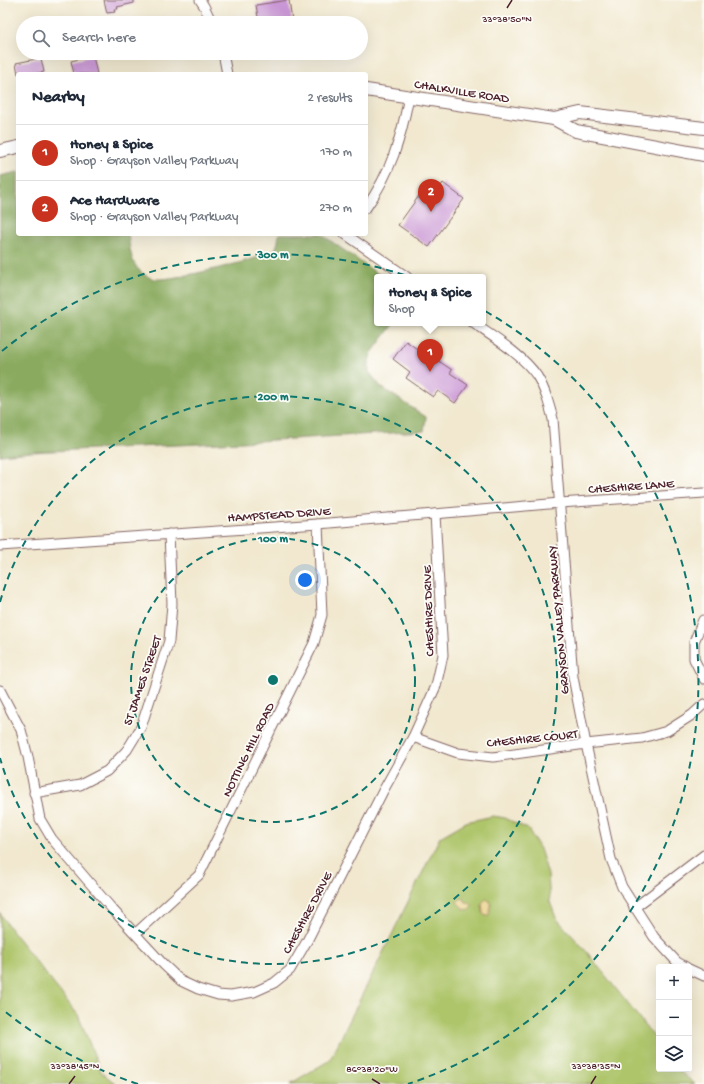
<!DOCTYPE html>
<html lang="en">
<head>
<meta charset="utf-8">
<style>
	body { margin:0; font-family:"Gochi Hand",sans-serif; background:#f2f2f3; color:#1f2937 }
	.controls { position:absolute; right:12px; bottom:12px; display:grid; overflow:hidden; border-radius:4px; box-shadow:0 4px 16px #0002 }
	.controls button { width:36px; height:36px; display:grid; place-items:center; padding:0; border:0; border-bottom:1px solid #e0e1e3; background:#fff; color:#1f2937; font:20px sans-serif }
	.you { position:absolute; left:305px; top:580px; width:14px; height:14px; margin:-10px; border:3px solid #fff; border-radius:50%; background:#1a73e8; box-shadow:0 0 0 6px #1a73e833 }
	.badge { display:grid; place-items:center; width:26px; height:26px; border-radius:50%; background:#c8321e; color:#fff; font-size:13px; font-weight:700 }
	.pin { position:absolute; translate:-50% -33px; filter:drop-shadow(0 1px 2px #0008) }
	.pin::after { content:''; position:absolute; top:21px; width:14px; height:12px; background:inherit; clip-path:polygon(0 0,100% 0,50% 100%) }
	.popup { position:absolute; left:374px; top:274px; width:112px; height:52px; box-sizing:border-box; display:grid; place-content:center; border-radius:4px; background:#fff; filter:drop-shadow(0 1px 3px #0005); font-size:13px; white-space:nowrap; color:#747a83 }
	.popup b { font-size:15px; color:#1f2937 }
	.popup::after { content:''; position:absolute; left:50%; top:100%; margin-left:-8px; border:8px solid transparent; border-top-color:#fff }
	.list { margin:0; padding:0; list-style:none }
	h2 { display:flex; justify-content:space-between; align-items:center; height:52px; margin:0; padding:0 16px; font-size:17px }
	h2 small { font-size:13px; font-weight:400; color:#747a83 }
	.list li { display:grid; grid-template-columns:26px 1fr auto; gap:12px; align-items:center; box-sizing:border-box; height:56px; padding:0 16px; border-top:1px solid #e0e1e3 }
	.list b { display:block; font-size:15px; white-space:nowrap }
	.list p { margin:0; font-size:13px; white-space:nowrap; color:#747a83 }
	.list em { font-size:13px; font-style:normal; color:#747a83 }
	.icon { flex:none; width:22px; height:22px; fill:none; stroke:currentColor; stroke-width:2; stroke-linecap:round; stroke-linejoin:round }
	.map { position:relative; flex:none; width:704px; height:1084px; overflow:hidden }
	.search { position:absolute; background:#fff; box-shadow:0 4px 16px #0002; left:16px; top:16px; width:352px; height:44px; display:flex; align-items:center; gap:10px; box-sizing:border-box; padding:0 14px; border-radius:22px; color:#747a83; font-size:15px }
	.panel { position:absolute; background:#fff; box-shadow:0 4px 16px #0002; left:16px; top:72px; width:352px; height:164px; border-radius:4px }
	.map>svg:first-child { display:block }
</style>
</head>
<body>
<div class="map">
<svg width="704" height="1084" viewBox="0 0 704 1084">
	<rect width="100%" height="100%" fill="#fdfcf7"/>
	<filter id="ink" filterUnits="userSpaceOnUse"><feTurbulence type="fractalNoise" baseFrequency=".025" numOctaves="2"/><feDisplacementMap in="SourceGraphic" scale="8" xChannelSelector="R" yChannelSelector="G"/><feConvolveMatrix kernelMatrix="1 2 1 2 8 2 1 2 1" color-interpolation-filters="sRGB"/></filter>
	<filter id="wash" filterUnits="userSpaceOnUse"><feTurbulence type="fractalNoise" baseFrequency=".012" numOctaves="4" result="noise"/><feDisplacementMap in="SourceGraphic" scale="16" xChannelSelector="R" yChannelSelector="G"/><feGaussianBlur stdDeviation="0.9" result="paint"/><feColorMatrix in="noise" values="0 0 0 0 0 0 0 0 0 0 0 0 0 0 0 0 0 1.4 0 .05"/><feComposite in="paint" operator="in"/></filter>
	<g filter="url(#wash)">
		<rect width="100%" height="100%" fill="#f1e8cf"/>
		<g fill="#aec56a" stroke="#7c724a">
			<polygon points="493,816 505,818 528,829 540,849 548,875 550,902 556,918 586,951 659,1043 659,1069 677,1069 695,1084 290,1084 330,1060 440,837 466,822"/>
			<polygon points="0,913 9,927 78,1015 101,1072 116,1084 0,1084"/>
		</g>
		<path fill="#8aaa5e" stroke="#6a6444" d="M18 172V234H49L53 236 65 234H128C130 246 130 262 140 271 144 275 151 279 156 279 171 281 262 259 273 251 278 247 278 240 279 234H321L382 277H377V323H394L371 354 369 361V372L381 387 426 417 424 431 242 442 31 452 0 455V176Z"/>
		<g fill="#eeda9e" stroke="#9c7c64">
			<polygon points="463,898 466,902 471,903 472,905 469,910 464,909 457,902 460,899"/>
			<polygon points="487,899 491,903 489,915 486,916 483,914 482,903 485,900"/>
		</g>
		<g id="blocks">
			<g fill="#ca97d6">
				<polygon points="104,0 134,0 134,3 117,7 118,9 114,9 115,12 107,13"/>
				<polygon points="289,0 292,21 279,23 259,23 256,5"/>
				<polygon points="93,56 97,74 74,74 71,61"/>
				<polygon points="41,58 44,72 33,74 18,74 16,63"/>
				<polygon points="443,183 464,199 429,247 398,225 421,193 420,192 425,185 436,193"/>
				<polygon points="406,341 424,354 425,352 452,370 450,373 468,385 455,403 438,391 433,397 406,378 410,372 393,359"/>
			</g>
		</g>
	</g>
	<g filter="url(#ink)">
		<use href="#blocks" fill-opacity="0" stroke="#846564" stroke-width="1"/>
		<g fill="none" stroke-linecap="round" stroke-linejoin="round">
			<g stroke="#846564" stroke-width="11">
				<g id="minor">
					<polyline points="200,0 204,6 212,23"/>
					<polyline points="223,53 227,74"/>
					<path d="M366 208C391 172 401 139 409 96"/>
					<polyline points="345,234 407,277"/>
					<path d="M473 323C493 337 523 355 537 376 545 389 549 404 553 419L573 677 586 744 611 859 622 887 654 937 677 962 686 967"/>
					<polyline points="0,546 318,524 560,503 704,493"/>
					<polyline points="703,620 694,642 694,659 704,679"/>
					<polyline points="0,690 21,730 28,757 40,819 52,839 113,910 164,965 181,981 198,989 218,995 231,996 254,992 274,983 290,970 307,941 383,791 413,737 436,686 443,655 435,514"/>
					<polyline points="413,737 458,753 493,757 586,744 642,738 667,731 692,715 704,704"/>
					<polyline points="34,793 80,785 107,771 127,750 141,727 169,641 172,604 169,534"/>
					<polyline points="634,908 704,855"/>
					<polyline points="136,933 199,875 314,643 322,615 318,524"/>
					<polyline points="689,969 704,976"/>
				</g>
			</g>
			<g stroke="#846564" stroke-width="14">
				<g id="secondary">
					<polyline points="366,90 554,119 580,113 704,128"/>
					<polyline points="554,119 576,131 704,155"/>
					<polyline points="0,151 18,147"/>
				</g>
			</g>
			<use href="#minor" stroke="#fff" stroke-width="9"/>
			<use href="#secondary" stroke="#fff" stroke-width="12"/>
		</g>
	</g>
	<path fill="none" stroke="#4a1f2b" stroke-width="1.5" d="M507 8 512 0M372 1079 380 1084M69 1084 75 1076M591 1084 596 1076"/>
	<g fill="none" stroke="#0f766e" stroke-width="2" stroke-dasharray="7 5">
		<circle cx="273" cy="680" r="142"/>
		<path d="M0 602A284 284 0 1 1 0 758"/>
		<path d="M138 1084A426 426 0 0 1 2 1009M2 351A426 426 0 1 1 408 1084"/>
	</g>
	<g text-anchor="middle" stroke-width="3.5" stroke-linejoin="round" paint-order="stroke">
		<g font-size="13" fill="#4a1f2b" stroke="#fdfcf7">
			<text transform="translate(462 90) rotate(9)" y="5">CHALKVILLE ROAD</text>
			<text transform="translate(631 485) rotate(-4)" y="5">CHESHIRE LANE</text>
			<text transform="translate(279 513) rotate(-4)" y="5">HAMPSTEAD DRIVE</text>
			<text transform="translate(427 611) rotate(-92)" y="5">CHESHIRE DRIVE</text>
			<text transform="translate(557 620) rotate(-95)" y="5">GRAYSON VALLEY PARKWAY</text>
			<text transform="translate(141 680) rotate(-71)" y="5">ST JAMES STREET</text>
			<text transform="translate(532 737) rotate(-6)" y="5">CHESHIRE COURT</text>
			<text transform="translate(247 749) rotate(-64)" y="5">NOTTING HILL ROAD</text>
			<text transform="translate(306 912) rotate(-62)" y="5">CHESHIRE DRIVE</text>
		</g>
	</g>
	<g font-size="10" text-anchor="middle" fill="#4a1f2b" stroke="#fdfcf7" stroke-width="3.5" stroke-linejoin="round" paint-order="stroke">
		<text x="507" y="22">33°38'50"N</text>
		<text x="75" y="1069">33°38'45"N</text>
		<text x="596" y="1069">33°38'35"N</text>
		<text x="372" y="1072">86°38'20"W</text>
	</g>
	<circle cx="273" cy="680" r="6" fill="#0f766e" stroke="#fdfcf7" stroke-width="2"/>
	<g font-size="12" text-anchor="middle" font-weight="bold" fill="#0f766e" stroke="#fdfcf7" stroke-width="3.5" stroke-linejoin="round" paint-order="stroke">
		<text x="273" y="258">300 m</text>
		<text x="273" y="400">200 m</text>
		<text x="273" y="542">100 m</text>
	</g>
</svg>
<div class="controls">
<button>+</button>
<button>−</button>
<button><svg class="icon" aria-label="layers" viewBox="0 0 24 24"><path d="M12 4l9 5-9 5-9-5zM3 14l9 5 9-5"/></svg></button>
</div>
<div class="you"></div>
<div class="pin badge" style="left:430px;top:372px">1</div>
<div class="popup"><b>Honey &amp; Spice</b>Shop</div>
<div class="pin badge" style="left:431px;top:212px">2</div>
<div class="search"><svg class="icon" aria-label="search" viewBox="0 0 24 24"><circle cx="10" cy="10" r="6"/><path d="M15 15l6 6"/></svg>Search here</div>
<section class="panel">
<h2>Nearby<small>2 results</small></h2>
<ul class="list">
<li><span class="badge">1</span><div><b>Honey &amp; Spice</b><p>Shop · Grayson Valley Parkway</p></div><em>170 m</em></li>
<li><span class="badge">2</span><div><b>Ace Hardware</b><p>Shop · Grayson Valley Parkway</p></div><em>270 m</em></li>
</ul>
</section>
</div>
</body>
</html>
